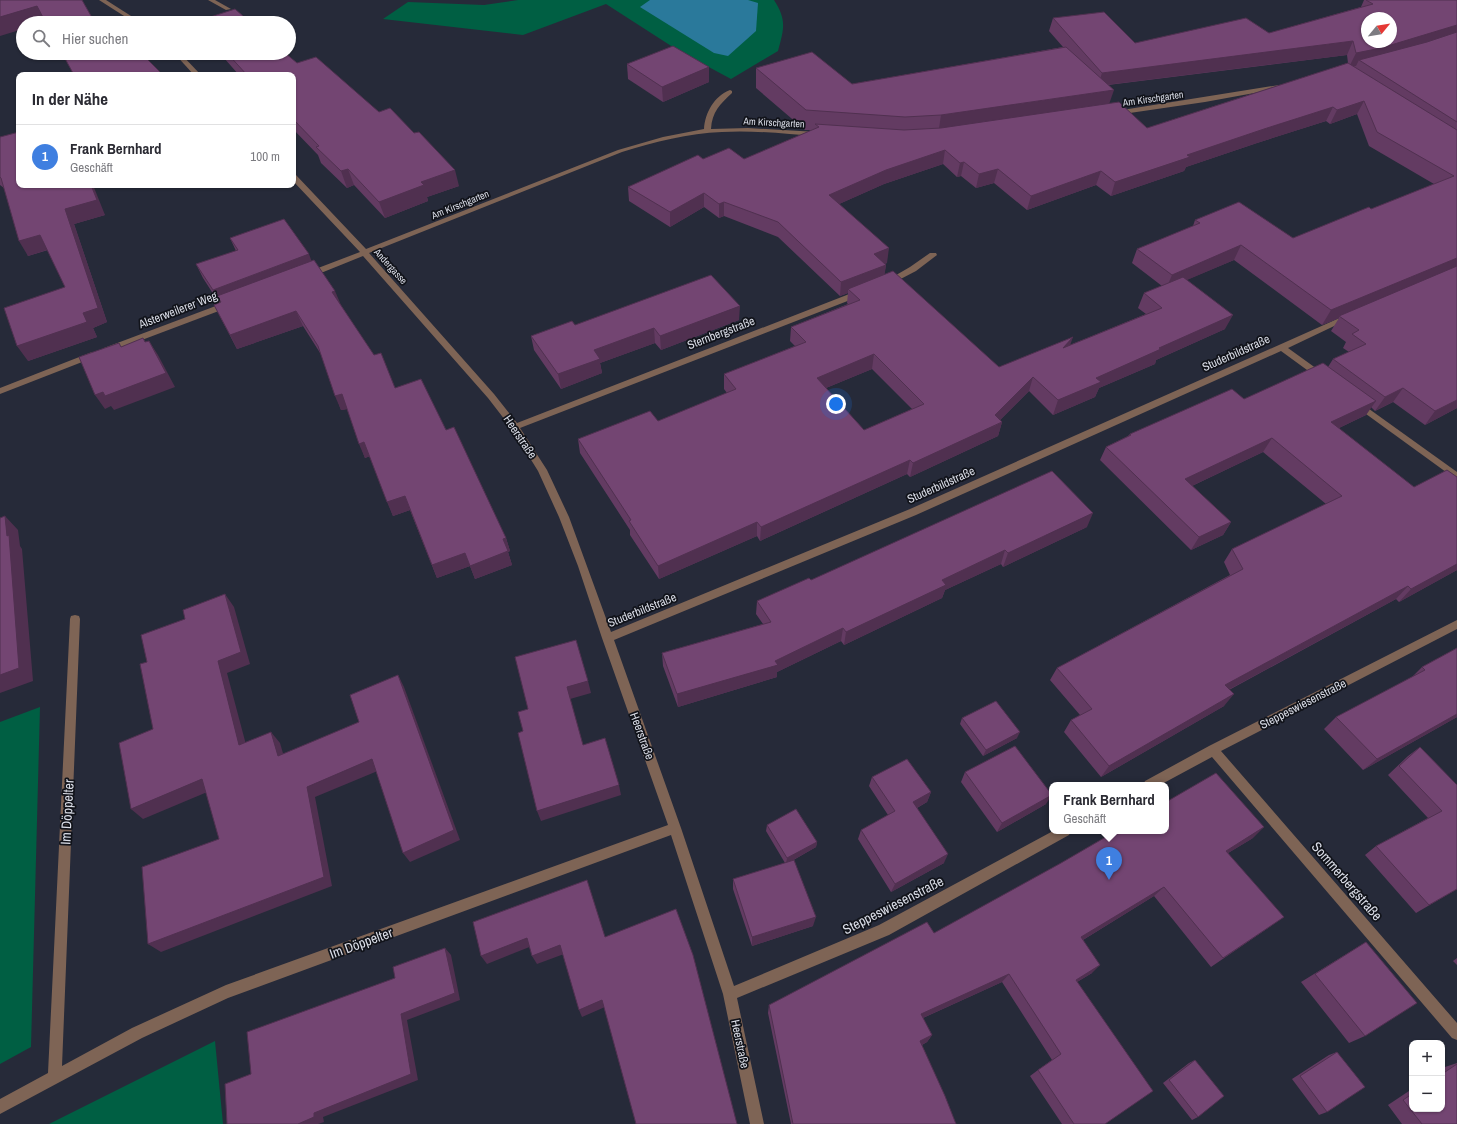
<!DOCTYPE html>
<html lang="de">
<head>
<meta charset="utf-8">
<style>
	body { margin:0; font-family:"Archivo Narrow",sans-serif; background:#f7f7f7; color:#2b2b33 }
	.controls { position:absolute; right:12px; bottom:12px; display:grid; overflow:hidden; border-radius:8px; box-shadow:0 1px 3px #0004 }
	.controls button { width:36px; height:36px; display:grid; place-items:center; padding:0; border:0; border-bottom:1px solid #e1e1e2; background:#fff; color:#2b2b33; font:20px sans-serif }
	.compass { position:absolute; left:1361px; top:12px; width:36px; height:36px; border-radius:50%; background:#fff; box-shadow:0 1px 3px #0004; rotate:60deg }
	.you { position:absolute; left:836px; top:404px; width:14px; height:14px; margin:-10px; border:3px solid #fff; border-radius:50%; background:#1a73e8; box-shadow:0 0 0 6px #1a73e833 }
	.badge { display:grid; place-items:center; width:26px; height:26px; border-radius:50%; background:#ea580c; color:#fff; font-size:13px; font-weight:700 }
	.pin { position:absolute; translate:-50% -33px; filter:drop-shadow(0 1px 2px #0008) }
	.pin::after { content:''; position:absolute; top:21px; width:14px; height:12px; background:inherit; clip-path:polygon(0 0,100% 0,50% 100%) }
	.popup { position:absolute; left:1049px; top:782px; width:120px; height:52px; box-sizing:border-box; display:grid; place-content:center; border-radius:8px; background:#fff; filter:drop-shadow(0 1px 3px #0005); font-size:13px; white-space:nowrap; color:#7c7c81 }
	.popup b { font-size:15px; color:#2b2b33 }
	.popup::after { content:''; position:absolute; left:50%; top:100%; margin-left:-8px; border:8px solid transparent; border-top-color:#fff }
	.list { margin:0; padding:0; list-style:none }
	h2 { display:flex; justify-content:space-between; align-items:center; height:52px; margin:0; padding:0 16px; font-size:17px }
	h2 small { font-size:13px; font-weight:400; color:#7c7c81 }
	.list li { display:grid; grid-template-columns:26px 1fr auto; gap:12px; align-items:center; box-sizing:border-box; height:64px; padding:0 16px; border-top:1px solid #e1e1e2 }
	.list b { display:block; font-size:15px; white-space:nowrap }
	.list p { margin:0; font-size:13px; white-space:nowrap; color:#7c7c81 }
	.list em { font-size:13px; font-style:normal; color:#7c7c81 }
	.icon { flex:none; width:22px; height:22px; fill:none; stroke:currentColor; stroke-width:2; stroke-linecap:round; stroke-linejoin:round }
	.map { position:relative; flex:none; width:1457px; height:1124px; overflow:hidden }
	.search { position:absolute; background:#fff; box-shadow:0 1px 3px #0004; left:16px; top:16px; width:280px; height:44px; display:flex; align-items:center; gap:10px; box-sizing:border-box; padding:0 14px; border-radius:22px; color:#7c7c81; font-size:15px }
	.panel { position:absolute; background:#fff; box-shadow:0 1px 3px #0004; left:16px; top:72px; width:280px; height:116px; border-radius:8px }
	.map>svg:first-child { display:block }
</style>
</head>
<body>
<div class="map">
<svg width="1457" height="1124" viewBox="0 0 1457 1124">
	<rect width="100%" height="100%" fill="#262a39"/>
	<g fill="#005f43">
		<path d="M518 0H774C787 20 784 29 778 51L731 79 679 51 606 4 523 35 383 19 408 2 484 5Z"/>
		<polygon points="40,707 31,1047 0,1064 0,722"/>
		<polygon points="215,1041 223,1124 49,1124"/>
	</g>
	<polygon fill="#2a799b" points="650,0 748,0 758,3 756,31 728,56 714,53 640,7"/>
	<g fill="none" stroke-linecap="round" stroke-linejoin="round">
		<g fill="#7e6455" fill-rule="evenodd">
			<polygon points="99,0 106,0 142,23 135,23"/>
			<polygon points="208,0 215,0 231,9 226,10"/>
			<polygon points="174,53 180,53 201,75 194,75"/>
			<polygon points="1279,85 1281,86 1281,88 1205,102 1116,115 1113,113 1116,111"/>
			<path d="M730 90 732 91V93C720 104 712 112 711 129L748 128 817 132 820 134 817 136C785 134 753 130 722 132 688 133 655 142 622 152L369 253 494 394 517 423 857 291H863L864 293 863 295 520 428 547 470 569 517 611 632 910 509 1344 316 1347 315 1351 318 1288 348 1324 374 1325 376 1324 378H1318L1281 351 916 515 614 640 681 828 734 986 879 925 1053 831H1071L1069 835 889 935 737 998 764 1124H750L723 994 671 835 228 998 142 1038 0 1114V1099L48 1073 70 619 71 616 75 615 79 616 80 619 62 1066 132 1028 226 985 668 825 602 638 578 566 559 517 538 471 512 429 488 398 363 256 311 277H305V273L360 252 293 181V175H296L366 249 618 150 663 137 704 129C705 113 714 96 730 90Z"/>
			<polygon points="930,253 936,253 937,255 916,271 891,284 888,284 884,282 910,267"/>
			<polygon points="229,301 233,304 232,306 110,352 107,353 103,350 104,348"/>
			<polygon points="92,352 96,355 95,357 0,394 0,388"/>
			<polygon points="1358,401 1457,472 1457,480 1355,406 1354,404 1355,402"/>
			<polygon points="1457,620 1457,629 1221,751 1457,1023 1457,1040 1452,1038 1212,757 1160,785 1143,785 1145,781 1209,746"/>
		</g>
	</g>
	<g fill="#633b62" fill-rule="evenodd">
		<path d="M1364 0H1457V408L1425 425 1393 402 1375 411 1371 407 1366 415 1339 428 1457 570 1399 602 1396 599 1229 690 1224 706 1101 777 1064 732 1071 720 1080 715 1050 680 1057 668 1230 575 1224 562 1232 549 1326 504 1263 452 1192 486 1231 522 1223 535 1191 550 1100 460 1106 447 1128 436 1130 434 1244 399 1328 367 1333 359 1349 352 1343 348 1346 342 1331 331 1339 318 1322 325 1234 260 1186 280 1225 329 1156 360 1155 364 1099 388 1095 397 1053 415 1029 391 1000 420 1002 422 998 436 910 477 907 474 760 541 757 536 659 579 630 535V530L580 453 578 439 658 421 727 393 724 389V374L795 346 790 341 791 327 848 304 847 303 848 293 840 296 778 237 724 216 719 218 704 207 670 227 629 201 628 187 703 159H744L812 130H805L756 88V68L852 84 1063 47 1049 31 1053 18 1135 43 1269 33 1361 7ZM1347 55 1348 63 1147 128 1109 104 1108 85ZM1357 114 1369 146 1434 184 1371 209 1293 238 1195 220 1193 226 1137 249 1132 263 1162 286 1144 293 1138 308 1146 314 1070 345 999 367 884 275 886 265 884 264 887 263 839 204 884 184 943 164 957 177 961 176 976 188 994 183 1027 210 1096 185 1111 196 1184 171 1186 167 1257 143 1326 121 1330 124ZM872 369 912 409 864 430 826 388Z"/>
		<polygon points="218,53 285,53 297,63 459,186 427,197 428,201 385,218 354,185 347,188 321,163 318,155 293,129 293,75 239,75 224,58"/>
		<polygon points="627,64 709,82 663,102 628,79"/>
		<polygon points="0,137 105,215 74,224 107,322 93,328 97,337 28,361 65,287 48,250 28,256 4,188 0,185"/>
		<polygon points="230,238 312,261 395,388 446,430 506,538 510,551 508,552 512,565 475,579 470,566 437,578 410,510 393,516 370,456 365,458 347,409 341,410 322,356 303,326 237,349 214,305 219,303 203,278 196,264 236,251"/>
		<polygon points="739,320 661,350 655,343 600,363 602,373 561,389 534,350 531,336 575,325"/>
		<polygon points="1087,527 1003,567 1001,564 945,590 942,598 844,645 841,641 777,672 777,677 678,707 663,666 662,653 763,624 756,614 757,601 811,580"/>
		<polygon points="1457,648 1457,717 1363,770 1324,729 1336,717 1411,678 1422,667"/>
		<polygon points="962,718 1017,738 983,756 960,724"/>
		<polygon points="1420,747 1457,785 1457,889 1416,913 1365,855 1376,846 1428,818 1388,775 1408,756"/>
		<polygon points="965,772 1046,804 997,832 961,782"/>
		<polygon points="872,777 931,792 927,802 917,808 944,863 891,892 858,839 861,830 888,815 869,786"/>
		<polygon points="767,825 817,842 816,847 790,862 813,926 752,946 733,889 733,879 785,863 766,831"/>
		<polygon points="1253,838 1228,853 1271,926 1211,967 1154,896 1083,940 1092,973 1077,982 1105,1124 1062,1124 1030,1076 1038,1070 1052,1060 1002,982 923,1018 932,1035 927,1042 922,1045 956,1124 791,1124 768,1013 769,1005 934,933"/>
		<polygon points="1366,942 1365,1036 1349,1043 1301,982"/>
		<polygon points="1457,958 1457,965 1453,961"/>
		<polygon points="1337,1052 1327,1112 1319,1115 1292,1079 1329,1055"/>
		<polygon points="1195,1060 1198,1117 1192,1120 1163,1083 1189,1063"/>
		<polygon points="1457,1063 1457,1124 1402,1124 1388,1105 1412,1089 1412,1109 1442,1109 1442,1069 1445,1067"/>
	</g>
	<g fill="#503050">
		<polygon points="37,6 46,22 43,23 23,23 23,29 0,36 0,17"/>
		<polygon points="1457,25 1457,36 1359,60 1356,66 1349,67 1356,53"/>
		<polygon points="1353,41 1347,55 1098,86 1102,73"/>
		<polygon points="709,67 709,82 663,102 662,87"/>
		<polygon points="1114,90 1107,110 938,135 941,115"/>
		<polygon points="1364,101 1357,114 1330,124 1337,110"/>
		<polygon points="1333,107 1326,121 1257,143 1186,167 1184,171 1111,196 1115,182 1187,155 1264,129"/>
		<polygon points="945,150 943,164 884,184 828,209 829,195 886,170"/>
		<polygon points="964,162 961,176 957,177 960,163"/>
		<polygon points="348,169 354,185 347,188 341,171"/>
		<polygon points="998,169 994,183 976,188 979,174"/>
		<polygon points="455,170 459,186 427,197 428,201 385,218 379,202 421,182"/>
		<polygon points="1101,171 1096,185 1027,210 1031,196"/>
		<polygon points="91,185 93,185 105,215 74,224 107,322 93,328 97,337 28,361 17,346 83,313 65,209"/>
		<polygon points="704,193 704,207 670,227 670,212"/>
		<polygon points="724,202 724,216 719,218 719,204"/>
		<polygon points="40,235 50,249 28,256 19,241"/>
		<polygon points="1241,245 1234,260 1166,289 1172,275"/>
		<polygon points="889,248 887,263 872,268 874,254"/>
		<polygon points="309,254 314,268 217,296 220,303 213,290"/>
		<polygon points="1457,258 1457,268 1339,316 1339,318 1322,325 1331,310"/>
		<polygon points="886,265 884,279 848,289 848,293 840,296 841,282"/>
		<polygon points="335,291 341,305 332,292"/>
		<polygon points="740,306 739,320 661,350 660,336"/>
		<polygon points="296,311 303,326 237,349 230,335"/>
		<polygon points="1233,315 1225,329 1156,360 1155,364 1099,388 1095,397 1053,415 1058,400 1096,378 1159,348"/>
		<polygon points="654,328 655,343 600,363 602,373 561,389 558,374 594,350"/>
		<polygon points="1073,337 1068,351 1063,348"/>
		<polygon points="149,341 158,355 175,387 114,410 111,406 105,409 95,395"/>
		<polygon points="874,354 872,369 816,392 817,378"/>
		<polygon points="1033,377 1029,391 993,427 1002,422 998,436 910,477 913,463 995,415"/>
		<polygon points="1403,388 1393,402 1375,411 1385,397"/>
		<polygon points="342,394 348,409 341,410 335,396"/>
		<polygon points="1457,400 1457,408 1425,425 1435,411"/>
		<polygon points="1376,401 1366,415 1322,436 1331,422"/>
		<polygon points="1272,438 1263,452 1177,493 1185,479"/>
		<polygon points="364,442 370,456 365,458 359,444"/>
		<polygon points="910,460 907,474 760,541 761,527"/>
		<polygon points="405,496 410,510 393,516 387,502"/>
		<polygon points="1093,513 1087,527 1003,567 1008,553"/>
		<polygon points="5,516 18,530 20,546 22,549 33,681 0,693 0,675 7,536"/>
		<polygon points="757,522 757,536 659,579 658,566"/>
		<polygon points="1231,522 1223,535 1191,550 1199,537"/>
		<polygon points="506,538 510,551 508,552 512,565 475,579 470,566 503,539"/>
		<polygon points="1005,550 1001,564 945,590 942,598 844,645 846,632 942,580"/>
		<polygon points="465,553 470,566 437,578 432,565"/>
		<polygon points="1457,564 1457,570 1399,602 1411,589"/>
		<polygon points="1408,586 1396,599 1215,697 1225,685"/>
		<polygon points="225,594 234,607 250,664 227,673 249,756 239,745 218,661"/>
		<polygon points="843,628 841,641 777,672 777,677 678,707 677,694 775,661"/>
		<polygon points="398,675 404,687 460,840 410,862 403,853"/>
		<polygon points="588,681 591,693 570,699 567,687"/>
		<polygon points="1234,694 1224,706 1101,777 1109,766"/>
		<polygon points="1457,714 1457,717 1363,770 1377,759"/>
		<polygon points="271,732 280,743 287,767 278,756"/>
		<polygon points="1020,732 1017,738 983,756 986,750"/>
		<polygon points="372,759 380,770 315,797 332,886 161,952 148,944 307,787"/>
		<polygon points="202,779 212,790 143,819 131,809"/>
		<polygon points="619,785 621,795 541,821 537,811"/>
		<polygon points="931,792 927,802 909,812 913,802"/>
		<polygon points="1052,795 1046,804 997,832 1002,823"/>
		<polygon points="1264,827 1253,838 1215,861 1226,851"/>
		<polygon points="817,842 816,847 786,864 787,858"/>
		<polygon points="948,854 944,863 891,892 895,884"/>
		<polygon points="1164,887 1154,896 1073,946 1081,937"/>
		<polygon points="816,917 813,926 752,946 752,937"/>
		<polygon points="527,938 532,946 487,964 481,956"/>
		<polygon points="560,945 564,954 537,964 532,956"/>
		<polygon points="445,948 451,955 460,1000 407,1020 418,1080 323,1117 324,1122 318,1124 298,1124 314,1113 401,1014"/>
		<polygon points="1100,965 1092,973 1067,988 1076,980"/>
		<polygon points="1009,974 1002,982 916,1021 921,1014"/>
		<polygon points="602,1000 605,1007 582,1017 579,1010"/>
		<polygon points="932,1035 927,1042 915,1048 920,1041"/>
	</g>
	<g fill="#734572" stroke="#503050" fill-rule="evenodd">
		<polygon points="0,0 82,0 95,23 46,23 37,6 0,17"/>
		<path d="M1366 0H1457V25L1381 48 1356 53 1353 41 1102 73 1053 18 1104 12 1135 43 1246 18 1269 33 1373 4ZM1367 18H1391V42H1367Z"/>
		<polygon points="235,9 251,23 196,23 195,22"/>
		<polygon points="1457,32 1457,122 1359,60 1427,42"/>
		<polygon points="673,46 709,67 662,87 627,64"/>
		<polygon points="1066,47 1114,90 941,115 905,117 806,110 756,68 812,52 852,84"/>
		<polygon points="62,53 141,53 163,75 74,75"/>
		<polygon points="227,53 285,53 297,63 316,57 379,112 390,108 414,133 419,132 455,170 421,182 424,185 379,202 348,169 341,171 316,147 319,146 293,119 293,75 247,75"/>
		<polygon points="1348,63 1457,130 1457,258 1331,310 1241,245 1172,275 1137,249 1200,223 1195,220 1239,202 1293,238 1369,207 1371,209 1454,176 1377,132 1364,101 1337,110 1333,107 1264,129 1187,155 1190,157 1115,182 1101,171 1031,196 998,169 979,174 964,162 960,163 945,150 886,170 829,195 889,248 874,254 886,265 841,282 778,222 724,202 719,204 704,193 670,212 628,187 698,155 703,159 729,148 744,159 819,127 815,124 904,130 941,128 1119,102 1147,128"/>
		<polygon points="19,132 19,185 91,185 97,200 65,209 98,308 83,313 87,322 17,346 4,308 65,287 40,235 19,241 1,178 0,177 0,137"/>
		<polygon points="284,219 309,254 213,290 196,264 238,250 230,238"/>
		<polygon points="314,260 335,291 332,292 374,355 381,353 395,388 421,379 446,430 454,427 506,538 503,539 508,551 470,566 465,553 432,565 405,496 387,502 364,442 359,444 342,394 335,396 318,346 296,311 230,335 214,305 221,302 217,296"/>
		<polygon points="1457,266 1457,400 1435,411 1403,388 1385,397 1333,359 1366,344 1352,334 1359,330 1339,316"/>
		<path d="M893 271 999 367 1073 337 1063 348 1162 308 1144 293 1183 277 1233 315 1159 348 1161 349 1096 378 1101 382 1058 400 1033 377 995 415 1002 422 913 463 910 460 761 527 757 522 658 566 629 521 631 520 578 439 650 411 658 421 736 389 724 374 806 342 791 327 860 300 848 289ZM874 354 924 404 864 430 817 378Z"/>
		<polygon points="711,275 740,306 660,336 654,328 594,350 600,359 558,374 531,336 572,321 575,325"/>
		<polygon points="143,338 145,342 149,341 166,373 105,396 103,392 95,395 79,357 119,343 121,347"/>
		<polygon points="1323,363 1376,401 1331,422 1414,487 1447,470 1457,477 1457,564 1411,589 1408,586 1225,685 1234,694 1109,766 1071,720 1092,709 1057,668 1243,569 1232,549 1342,496 1272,438 1185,479 1231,522 1199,537 1106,447 1131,435 1130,434 1232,389 1244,399"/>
		<polygon points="1052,471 1093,513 1008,553 1005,550 942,580 946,585 846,632 843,628 775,661 778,665 677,694 662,653 771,622 757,601 809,578 811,580"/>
		<polygon points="5,516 7,536 9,535 19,668 0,675 0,518"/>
		<polygon points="225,594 241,652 218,661 239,745 271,732 278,756 359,722 350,695 398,675 454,830 403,853 372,759 307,787 324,877 148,944 142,867 219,839 202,779 131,809 119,743 153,729 140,664 147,662 141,635 185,619 183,610"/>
		<polygon points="576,640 588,681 567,687 583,745 605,738 619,785 537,811 518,733 523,731 518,712 528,709 515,657"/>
		<polygon points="1457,648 1457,714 1377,759 1336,717 1425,670 1422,667"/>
		<polygon points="996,701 1020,732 986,750 962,718"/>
		<polygon points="1015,746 1052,795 1002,823 965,772"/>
		<polygon points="1420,747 1457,785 1457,889 1429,905 1376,846 1442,811 1399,766"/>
		<polygon points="907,759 931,792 913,802 948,854 895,884 861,830 895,811 872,777"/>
		<polygon points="1216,773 1264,827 1226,851 1284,917 1223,958 1164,887 1081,937 1100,965 1076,980 1153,1091 1105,1124 1074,1124 1038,1070 1061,1054 1009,974 921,1014 932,1035 920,1041 945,1096 956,1124 793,1124 769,1005 927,922 934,933 1061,863 1116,831 1166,831 1166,802"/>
		<polygon points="796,809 817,842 787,858 767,825"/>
		<polygon points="794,860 816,917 752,937 733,879"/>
		<polygon points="587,880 605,937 676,909 693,955 737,1124 636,1124 602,1000 579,1010 560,945 532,956 527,938 481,956 473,922"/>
		<polygon points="1366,942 1417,1003 1365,1036 1315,974"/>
		<polygon points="445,948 455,993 401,1014 411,1074 314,1113 314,1117 298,1124 227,1124 225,1084 251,1074 247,1032 395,978 393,967"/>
		<polygon points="1337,1052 1365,1087 1327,1112 1300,1076"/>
		<polygon points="1195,1060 1224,1096 1198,1117 1169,1080"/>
		<polygon points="1457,1064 1457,1124 1422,1124 1403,1100 1412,1094 1412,1109 1442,1109 1442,1074"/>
	</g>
	<g text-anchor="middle" stroke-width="3.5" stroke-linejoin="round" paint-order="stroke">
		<g font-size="10" fill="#dadde7" stroke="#11131a">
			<text transform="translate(1153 98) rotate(-8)" y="4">Am Kirschgarten</text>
			<text transform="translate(774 122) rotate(3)" y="4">Am Kirschgarten</text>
			<text transform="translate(460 204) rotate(-22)" y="4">Am Kirschgarten</text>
			<text transform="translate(391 266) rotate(48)" y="4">Andergasse</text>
		</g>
		<g font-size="12" fill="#dadde7" stroke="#11131a">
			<text transform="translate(178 310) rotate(-21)" y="4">Alsterweilerer Weg</text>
			<text transform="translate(721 333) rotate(-21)" y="4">Sternbergstraße</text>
			<text transform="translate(1236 353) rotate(-24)" y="4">Studerbildstraße</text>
			<text transform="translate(520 437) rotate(56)" y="4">Heerstraße</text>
			<text transform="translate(941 485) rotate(-24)" y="4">Studerbildstraße</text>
			<text transform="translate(642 610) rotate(-22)" y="4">Studerbildstraße</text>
			<text transform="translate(1303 704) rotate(-27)" y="4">Steppeswiesenstraße</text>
			<text transform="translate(642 736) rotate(70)" y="4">Heerstraße</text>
			<text transform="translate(740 1044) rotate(78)" y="4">Heerstraße</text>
		</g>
		<g font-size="14" fill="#dadde7" stroke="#11131a">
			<text transform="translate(67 812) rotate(-87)" y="5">Im Döppelter</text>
			<text transform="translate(1347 881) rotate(49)" y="5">Sommerbergstraße</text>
			<text transform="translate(893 905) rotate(-27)" y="5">Steppeswiesenstraße</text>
			<text transform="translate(361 943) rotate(-20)" y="5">Im Döppelter</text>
		</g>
	</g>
</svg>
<div class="controls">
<button>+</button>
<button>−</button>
</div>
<svg class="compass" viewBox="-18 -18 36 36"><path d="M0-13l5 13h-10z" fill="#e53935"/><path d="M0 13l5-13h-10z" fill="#7c7c81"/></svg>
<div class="you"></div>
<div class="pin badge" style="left:1109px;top:880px;background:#3f7fe0">1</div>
<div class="popup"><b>Frank Bernhard</b>Geschäft</div>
<div class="search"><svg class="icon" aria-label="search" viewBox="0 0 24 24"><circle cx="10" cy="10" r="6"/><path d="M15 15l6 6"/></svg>Hier suchen</div>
<section class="panel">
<h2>In der Nähe<small></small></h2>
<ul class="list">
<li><span class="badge" style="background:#3f7fe0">1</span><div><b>Frank Bernhard</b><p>Geschäft</p></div><em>100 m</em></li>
</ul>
</section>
</div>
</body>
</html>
